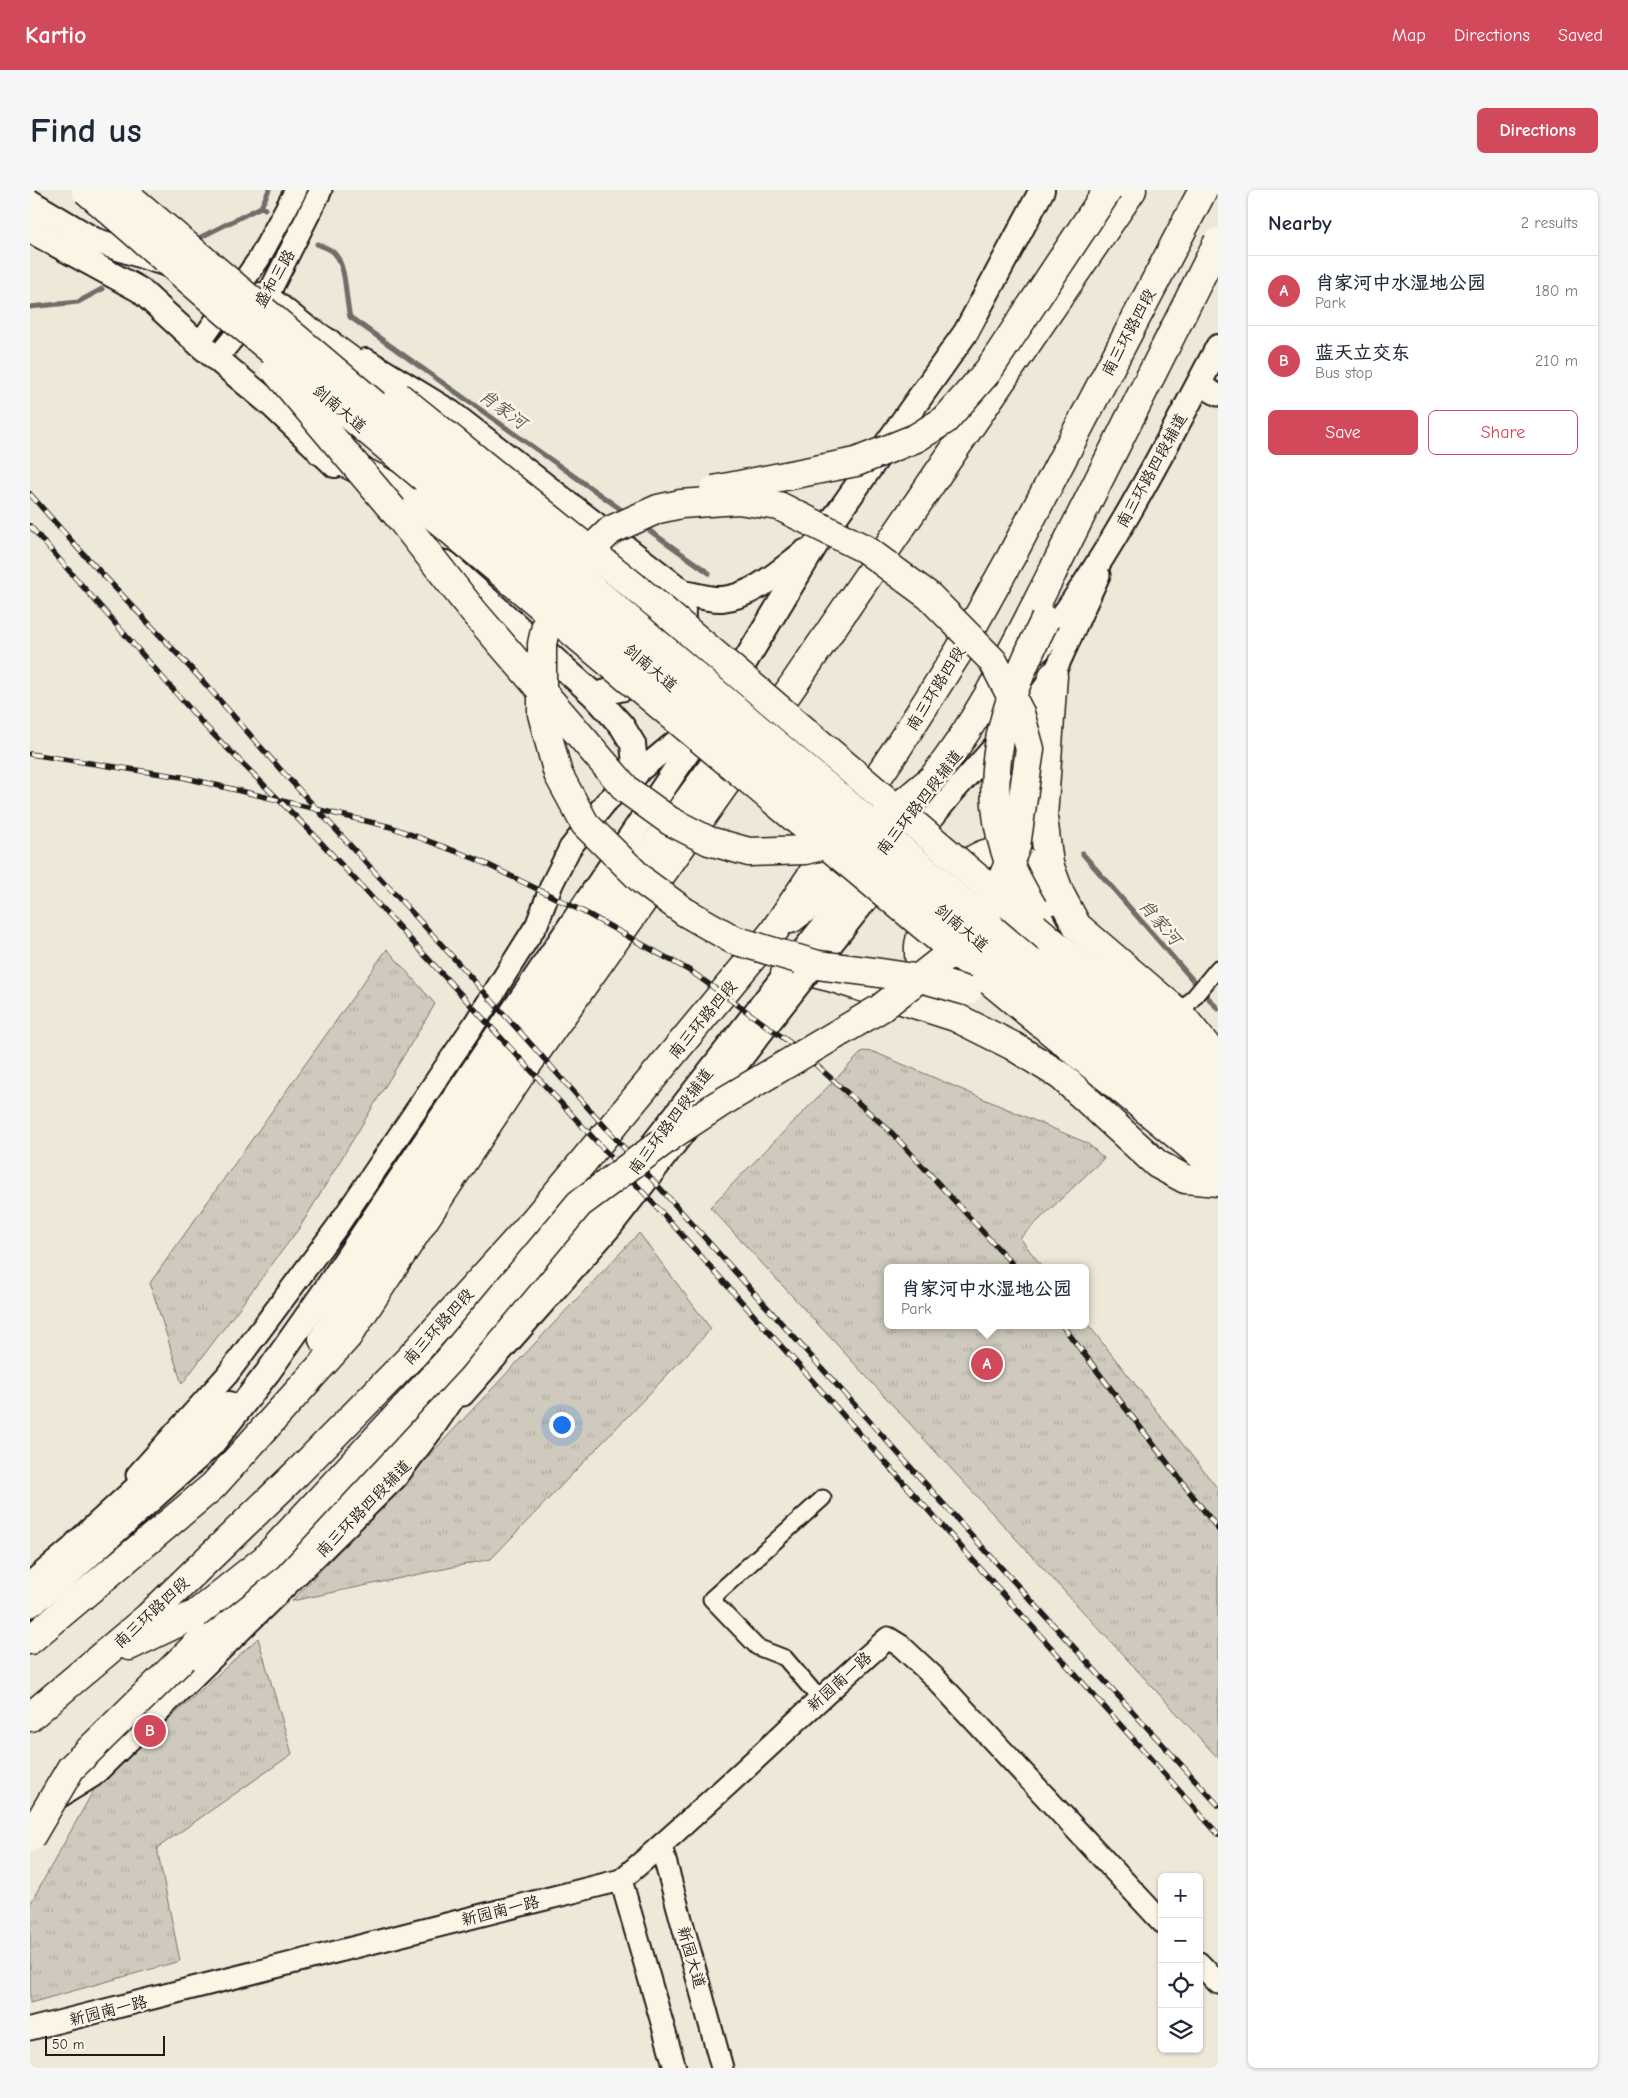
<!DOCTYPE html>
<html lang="en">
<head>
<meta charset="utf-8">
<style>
	body { margin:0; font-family:"Comic Neue","LXGW WenKai TC",sans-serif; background:#f6f6f7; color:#1f2937 }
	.controls { position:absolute; right:15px; bottom:15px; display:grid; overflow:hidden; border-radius:8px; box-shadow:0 1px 4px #0004 }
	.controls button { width:45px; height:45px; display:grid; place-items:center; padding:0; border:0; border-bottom:1px solid #e0e1e3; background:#fff; color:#1f2937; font:25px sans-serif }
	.scale { position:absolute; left:15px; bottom:12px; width:120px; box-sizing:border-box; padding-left:5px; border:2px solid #1c1c1c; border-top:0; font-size:14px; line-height:18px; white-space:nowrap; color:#1c1c1c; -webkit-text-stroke:4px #fcf5e5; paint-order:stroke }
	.you { position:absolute; left:531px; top:1234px; width:18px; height:18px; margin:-12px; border:4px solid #fff; border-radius:50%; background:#1a73e8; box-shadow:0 0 0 8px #1a73e833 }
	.badge { display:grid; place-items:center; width:32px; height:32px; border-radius:50%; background:#d1495b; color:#fff; font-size:16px; font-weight:700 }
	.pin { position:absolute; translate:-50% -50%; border:2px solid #fff; box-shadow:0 1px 5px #0006 }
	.popup { position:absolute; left:854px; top:1074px; width:205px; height:65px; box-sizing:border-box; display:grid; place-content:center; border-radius:8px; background:#fff; filter:drop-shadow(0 1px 4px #0005); font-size:16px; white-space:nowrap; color:#747a83 }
	.popup b { font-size:19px; color:#1f2937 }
	.popup::after { content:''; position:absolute; left:50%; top:100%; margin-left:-10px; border:10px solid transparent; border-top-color:#fff }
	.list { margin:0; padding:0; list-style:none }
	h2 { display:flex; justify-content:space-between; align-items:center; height:65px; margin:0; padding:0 20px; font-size:21px }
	h2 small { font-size:16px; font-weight:400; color:#747a83 }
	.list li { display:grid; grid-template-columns:32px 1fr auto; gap:15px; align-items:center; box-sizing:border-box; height:70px; padding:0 20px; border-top:1px solid #e0e1e3 }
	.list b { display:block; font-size:19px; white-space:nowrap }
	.list p { margin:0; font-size:16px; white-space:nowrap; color:#747a83 }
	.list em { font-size:16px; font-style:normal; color:#747a83 }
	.actions { display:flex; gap:10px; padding:15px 20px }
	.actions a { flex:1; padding:11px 0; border:1px solid #d1495b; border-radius:8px; text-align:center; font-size:18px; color:#d1495b }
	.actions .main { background:#d1495b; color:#fff }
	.icon { flex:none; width:28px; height:28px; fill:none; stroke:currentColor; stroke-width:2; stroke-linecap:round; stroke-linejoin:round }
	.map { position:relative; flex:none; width:1188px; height:1878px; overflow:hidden; border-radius:8px }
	header { display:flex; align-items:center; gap:30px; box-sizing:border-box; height:70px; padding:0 25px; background:#d1495b; color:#fff }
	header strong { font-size:24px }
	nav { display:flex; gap:28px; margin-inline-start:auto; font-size:18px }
	.intro { display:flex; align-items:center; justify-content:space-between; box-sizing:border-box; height:120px; padding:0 30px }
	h1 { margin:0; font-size:35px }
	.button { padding:12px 22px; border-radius:8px; background:#d1495b; color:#fff; font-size:18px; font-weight:700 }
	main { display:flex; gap:30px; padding:0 30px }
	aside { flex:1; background:#fff; border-radius:8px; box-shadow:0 1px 4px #0004 }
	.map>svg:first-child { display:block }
</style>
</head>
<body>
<header>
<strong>Kartio</strong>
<nav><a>Map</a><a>Directions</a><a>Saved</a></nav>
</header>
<div class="intro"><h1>Find us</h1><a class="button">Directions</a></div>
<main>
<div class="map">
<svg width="1188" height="1878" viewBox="0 0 1188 1878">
	<defs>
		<pattern id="grass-tufts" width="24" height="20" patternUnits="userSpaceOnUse" patternTransform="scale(1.25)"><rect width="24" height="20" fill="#cfcabd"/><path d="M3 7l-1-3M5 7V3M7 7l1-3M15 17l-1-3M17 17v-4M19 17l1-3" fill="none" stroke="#b1ada2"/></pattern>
	</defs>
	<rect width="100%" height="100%" fill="#eee8d9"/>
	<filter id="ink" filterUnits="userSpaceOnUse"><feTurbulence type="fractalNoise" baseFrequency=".02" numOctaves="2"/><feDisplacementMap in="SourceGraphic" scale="10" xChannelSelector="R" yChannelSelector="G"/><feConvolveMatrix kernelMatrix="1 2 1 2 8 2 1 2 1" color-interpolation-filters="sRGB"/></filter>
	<g filter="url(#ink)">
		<g fill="url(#grass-tufts)" stroke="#76736c">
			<polygon points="357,759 405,814 270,1037 152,1194 120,1093"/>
			<polygon points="833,861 844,862 1057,953 1074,968 990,1048 1013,1078 858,1078 858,1135 1056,1135 1056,1132 1188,1299 1188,1568 680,1017"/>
			<polygon points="609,1043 681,1139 461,1369 262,1411"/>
			<polygon points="228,1448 262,1564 127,1658 150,1771 0,1813 0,1714 66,1596"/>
		</g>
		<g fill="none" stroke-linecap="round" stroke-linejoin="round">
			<g stroke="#6f6c67" stroke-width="5">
				<polyline points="231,17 239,0"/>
				<polyline points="163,51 231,17 235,19"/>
				<path d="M287 54C293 57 302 59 305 64 317 77 315 109 320 127L596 323"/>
				<polyline points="0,117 48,112 72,99"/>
				<polyline points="613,336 679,383"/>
				<polyline points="1052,663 1188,819"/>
			</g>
			<g stroke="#1c1c1c" stroke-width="19">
				<g id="street">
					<polyline points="1150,824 1188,778"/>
					<polyline points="789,1508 755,1468 727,1457 681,1409 793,1308"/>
				</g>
			</g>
			<g stroke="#1c1c1c" stroke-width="25">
				<g id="secondary">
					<polyline points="169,154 229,69 266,0"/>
					<polyline points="186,169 237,107 291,0"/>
					<polyline points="1168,194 1188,205"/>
					<polyline points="882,653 922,604 1004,511 1023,486 1069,385"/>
					<polyline points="786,774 856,686"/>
					<polyline points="433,1205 581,1037 773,790"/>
					<polyline points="107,1285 197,1185 307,1037 443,836 507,734 522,694 540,658 576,612 606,584 670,531"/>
					<polyline points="0,1393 47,1353 59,1340"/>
					<polyline points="21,1612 63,1586 366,1288 403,1239 438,1188"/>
					<polyline points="631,1656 692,1878"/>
					<polyline points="591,1690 645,1878"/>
					<polyline points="1169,1773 1188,1793"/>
					<path d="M0 1839 591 1690C683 1612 768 1527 858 1448L871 1456 903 1486 1132 1732"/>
				</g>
			</g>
			<g stroke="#1c1c1c" stroke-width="28">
				<g id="primary">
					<polyline points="0,12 64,50 140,75"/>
					<polyline points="0,38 9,45 110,100 169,154 242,215 305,275"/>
					<polyline points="231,105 237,107 283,143 300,152"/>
					<path d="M336 171 421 223 654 403C665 405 680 410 692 409 724 406 750 381 775 362"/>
					<polyline points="416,373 564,505 592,536 603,554 606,584"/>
					<path d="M1008 460C1080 367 1133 261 1188 157"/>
					<polyline points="699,498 786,354 936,142 1012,0"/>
					<path d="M564 505C595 497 637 494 650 460 655 449 652 432 653 421"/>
					<polyline points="624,953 842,674"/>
					<polyline points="476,1131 600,983"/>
					<polyline points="47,1353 198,1214"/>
					<polyline points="0,1415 25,1396 182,1254 238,1182 297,1098 677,533"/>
				</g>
			</g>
			<g stroke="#1c1c1c" stroke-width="31">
				<g id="highway">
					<polyline points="283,143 368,206"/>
					<polyline points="291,261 344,287 388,313"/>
					<polyline points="1023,486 1013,627 1019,674 1030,704 1047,736 1150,824 1188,870"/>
					<path d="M902 589C952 527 986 453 1022 383"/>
					<polyline points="1008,728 1019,749 1188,889"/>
					<polyline points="761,729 844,665"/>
					<polyline points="959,734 1188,922"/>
					<polyline points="947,750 1188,952"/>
					<polyline points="932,768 1188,979"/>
					<polyline points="755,784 771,780 803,788 925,827 983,856 1031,886 1127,974 1155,989 1188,992"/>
					<path d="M904 802C893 790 888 772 889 756 890 738 925 683 940 672 950 664 971 657 983 663 1000 672 1013 694 1021 710"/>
					<polyline points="293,1149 478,864 545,765 705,547"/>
					<polyline points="0,1450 183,1296 317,1147 494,879 705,580 1102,0"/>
					<polyline points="99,1456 166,1424"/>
					<polyline points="153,1468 301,1324 476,1131"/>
					<polyline points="0,1527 118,1427 267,1283 382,1166 503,1032 742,744 868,557 929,461 981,367 1173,0"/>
				</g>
			</g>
			<use href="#street" stroke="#fcf5e5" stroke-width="15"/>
			<use href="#secondary" stroke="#fcf5e5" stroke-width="21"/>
			<use href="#primary" stroke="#fcf5e5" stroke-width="24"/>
			<use href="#highway" stroke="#fcf5e5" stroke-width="28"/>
			<g stroke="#1c1c1c" stroke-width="5.5">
				<g id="rail">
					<polyline points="0,304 45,355 170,488 250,579 411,754 945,1349 1188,1615"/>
					<polyline points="0,336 174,535 285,646 625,1015 1188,1644"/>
					<polyline points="0,564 152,587 361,637 446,669 554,722 662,782 766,857 862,943 986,1078"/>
					<polyline points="1032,1135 1188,1339"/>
				</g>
			</g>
			<use href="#rail" stroke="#fcf5e5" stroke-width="4" stroke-dasharray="11" stroke-linecap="butt"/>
			<g stroke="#1c1c1c" stroke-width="25" stroke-linecap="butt">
				<polyline id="secondary-bridge" points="773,790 786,774"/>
			</g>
			<g stroke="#1c1c1c" stroke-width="31" stroke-linecap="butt">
				<g id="highway-bridge">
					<polyline points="56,0 197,123 947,750"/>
					<polyline points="91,0 959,734"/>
					<polyline points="245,180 370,328 443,421 597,600 640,631 679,651 719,662 776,660 816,650 854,629 902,589"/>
					<polyline points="368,206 632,419 1019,749"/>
					<polyline points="684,300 826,272 886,248 915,230 958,181 1078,0"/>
					<polyline points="388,313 932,768"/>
					<polyline points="1022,383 1188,52"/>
					<path d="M1003 718C995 704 986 689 980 674 946 589 976 507 1015 430"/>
					<polyline points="166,1424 235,1369 419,1170 549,1014 642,945 689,914 851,818 913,769 946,735 971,692 986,656 1000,559 990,523 963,471 899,406 835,359 749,316 708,310 651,314 628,319 581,340 548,372 536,388 520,417 512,454 512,524 528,584 555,634 614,692 655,722 704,750 788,775 843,782 898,790 937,801"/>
					<polyline points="0,1648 41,1578 153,1468"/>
				</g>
			</g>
			<use href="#secondary-bridge" stroke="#fcf5e5" stroke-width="21"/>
			<use href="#highway-bridge" stroke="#fcf5e5" stroke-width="28"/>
		</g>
	</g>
	<g text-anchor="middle" stroke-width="5" stroke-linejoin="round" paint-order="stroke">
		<g font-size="16" fill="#1c1c1c" stroke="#fcf5e5">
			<text transform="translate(244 88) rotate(-60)" y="6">盛和三路</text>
			<text transform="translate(1098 142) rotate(-62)" y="6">南三环路四段</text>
			<text transform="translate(310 218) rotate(40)" y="6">剑南大道</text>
			<text transform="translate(1121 280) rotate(-61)" y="6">南三环路四段辅道</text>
			<text transform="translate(621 477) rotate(40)" y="6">剑南大道</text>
			<text transform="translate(905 498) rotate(-58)" y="6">南三环路四段</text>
			<text transform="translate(889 612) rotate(-52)" y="6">南三环路四段辅道</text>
			<text transform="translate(932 737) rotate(40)" y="6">剑南大道</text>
			<text transform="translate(672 829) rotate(-50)" y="6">南三环路四段</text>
			<text transform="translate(640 931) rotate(-53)" y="6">南三环路四段辅道</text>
			<text transform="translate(408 1136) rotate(-48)" y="6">南三环路四段</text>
			<text transform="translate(333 1318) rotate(-46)" y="6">南三环路四段辅道</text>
			<text transform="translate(121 1422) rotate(-43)" y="6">南三环路四段</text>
			<text transform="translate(809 1491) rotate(-42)" y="6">新园南一路</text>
			<text transform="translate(470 1720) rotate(-14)" y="6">新园南一路</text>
			<text transform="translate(662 1767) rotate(74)" y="6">新园大道</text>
			<text transform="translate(78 1820) rotate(-14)" y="6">新园南一路</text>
		</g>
		<g font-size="18" font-style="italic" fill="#5b5854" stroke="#fcf5e5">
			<text transform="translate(473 219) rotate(36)" y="6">肖家河</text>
			<text transform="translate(1130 732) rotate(49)" y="6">肖家河</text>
		</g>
	</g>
</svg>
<div class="controls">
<button>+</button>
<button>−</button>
<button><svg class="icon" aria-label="locate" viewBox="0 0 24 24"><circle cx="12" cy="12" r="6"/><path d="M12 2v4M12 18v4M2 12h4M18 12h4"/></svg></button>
<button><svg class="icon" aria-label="layers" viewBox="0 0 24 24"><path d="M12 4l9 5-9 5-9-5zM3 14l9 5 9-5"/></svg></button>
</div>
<div class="scale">50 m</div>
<div class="you"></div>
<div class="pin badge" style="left:957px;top:1174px">A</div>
<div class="popup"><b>肖家河中水湿地公园</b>Park</div>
<div class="pin badge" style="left:120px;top:1541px">B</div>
</div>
<aside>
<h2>Nearby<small>2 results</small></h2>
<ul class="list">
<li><span class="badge">A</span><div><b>肖家河中水湿地公园</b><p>Park</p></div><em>180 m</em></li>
<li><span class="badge">B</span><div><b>蓝天立交东</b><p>Bus stop</p></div><em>210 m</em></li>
</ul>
<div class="actions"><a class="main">Save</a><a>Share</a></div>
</aside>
</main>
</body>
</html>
